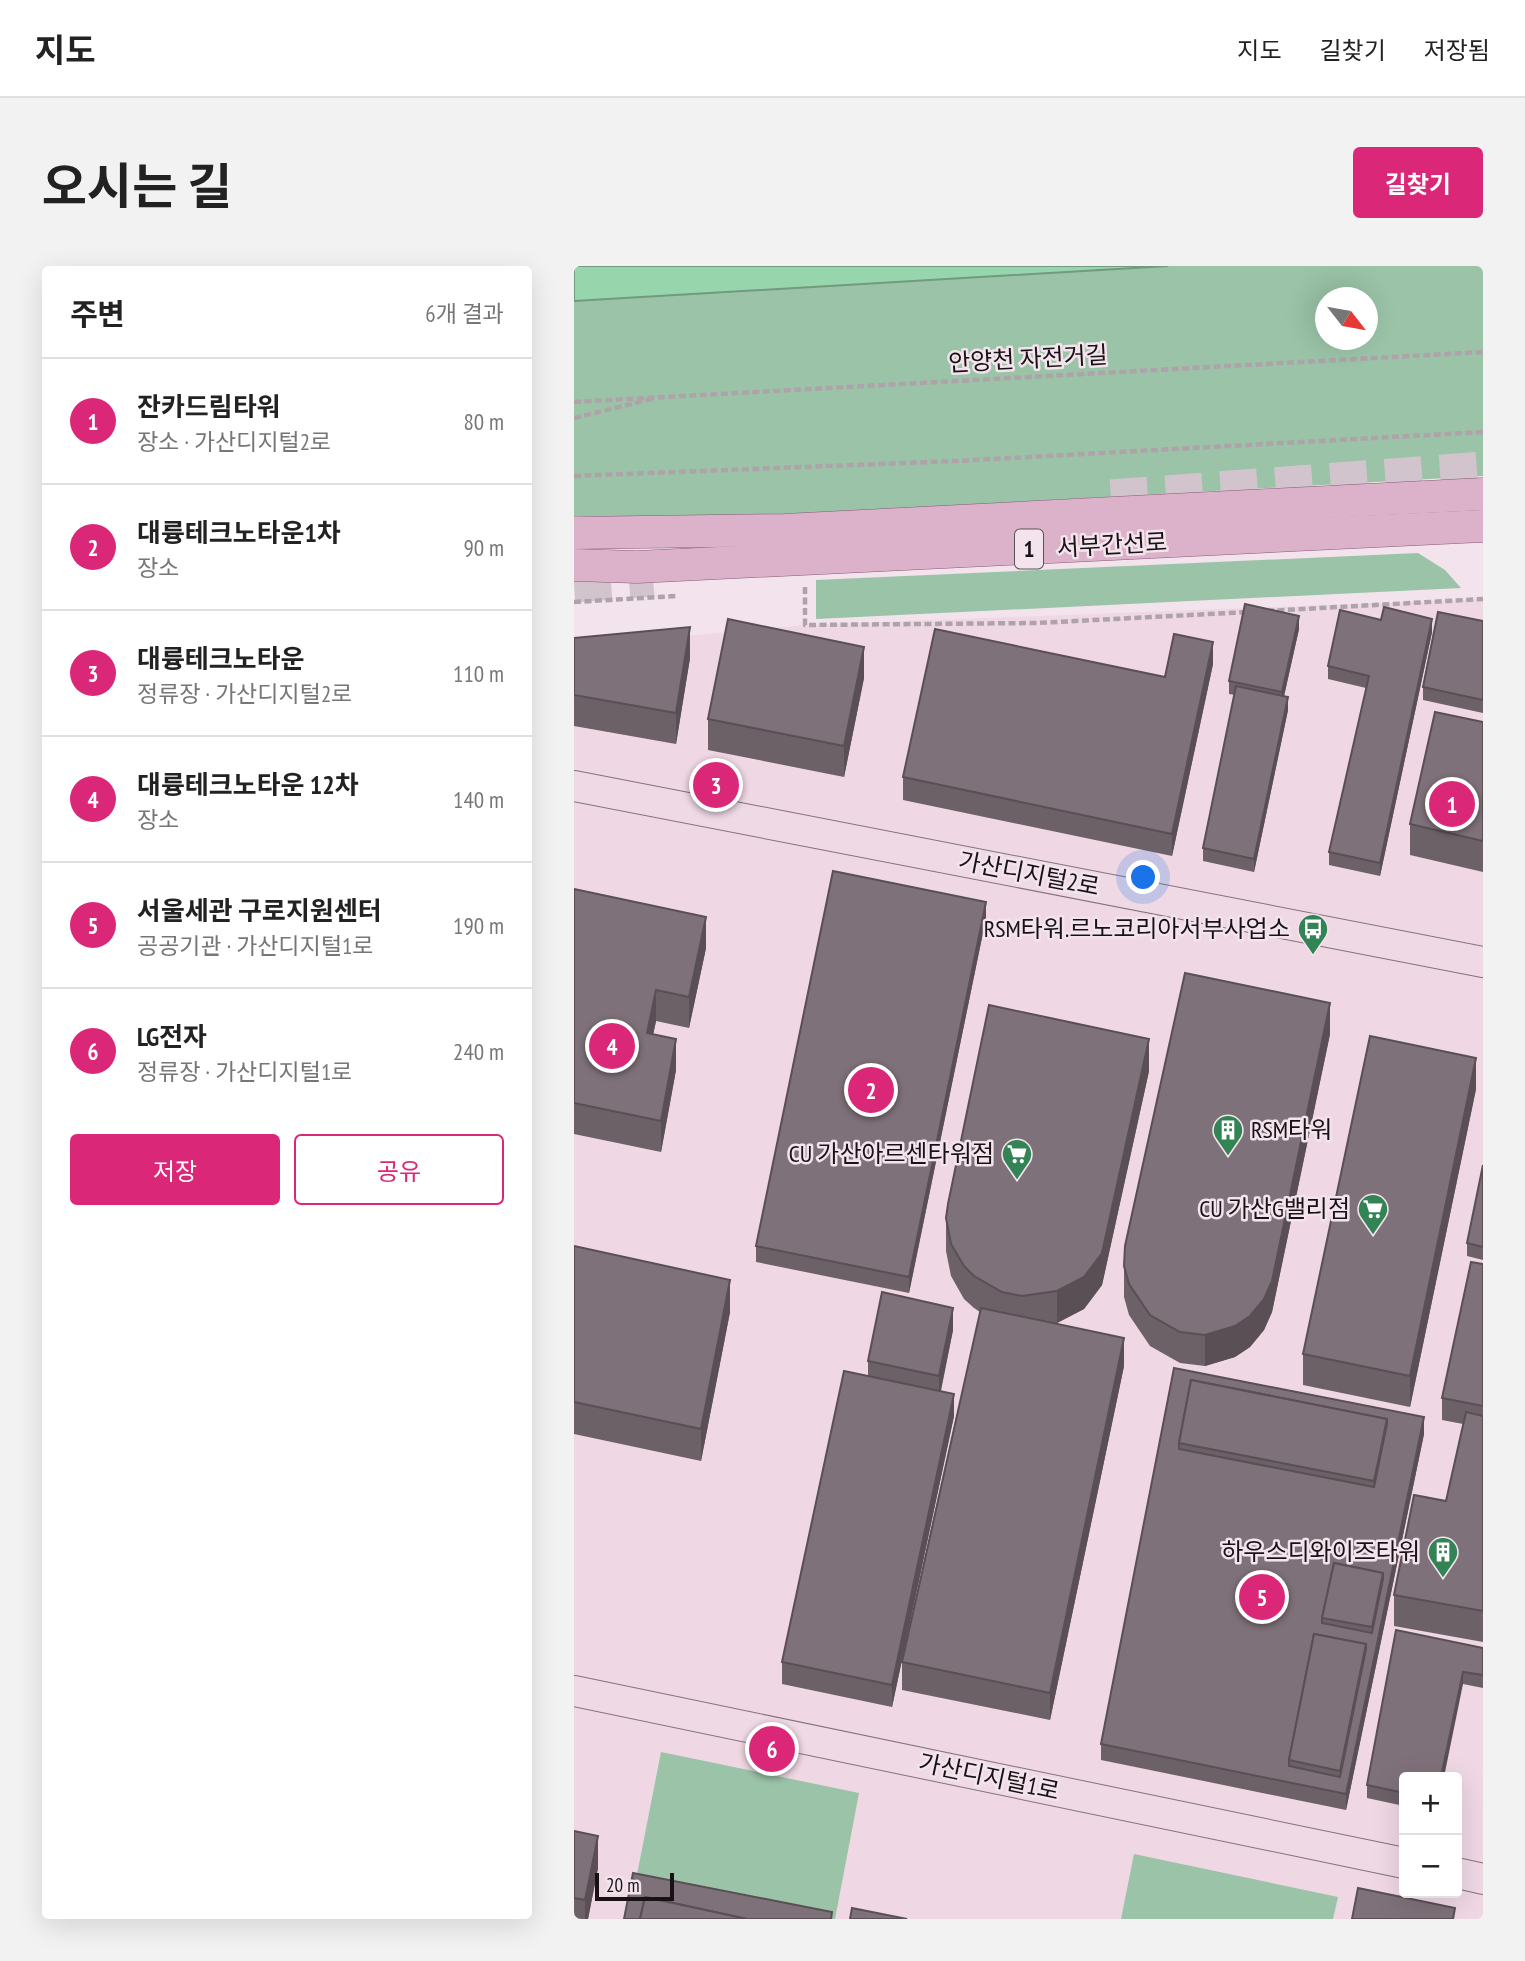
<!DOCTYPE html>
<html lang="ko">
<head>
<meta charset="utf-8">
<style>
	body { margin:0; font-family:"PT Sans Narrow","Noto Sans KR",sans-serif; background:#f2f2f2; color:#222 }
	.controls { position:absolute; right:21px; bottom:21px; display:grid; overflow:hidden; border-radius:7px; box-shadow:0 7px 28px #0002 }
	.controls button { width:63px; height:63px; display:grid; place-items:center; padding:0; border:0; border-bottom:2px solid #e0e0e0; background:#fff; color:#222; font:35px sans-serif }
	.compass { position:absolute; left:741px; top:21px; width:63px; height:63px; border-radius:50%; background:#fff; box-shadow:0 7px 28px #0002; rotate:121deg }
	.scale { position:absolute; left:21px; bottom:18px; width:79px; box-sizing:border-box; padding-left:7px; border:4px solid #181215; border-top:0; font-size:19px; line-height:24px; white-space:nowrap; color:#181215; -webkit-text-stroke:5px #f3e3ec; paint-order:stroke }
	.you { position:absolute; left:570px; top:612px; width:24px; height:24px; margin:-18px; border:5px solid #fff; border-radius:50%; background:#1a73e8; box-shadow:0 0 0 10px #1a73e833 }
	.badge { display:grid; place-items:center; width:46px; height:46px; border-radius:50%; background:#db2777; color:#fff; font-size:23px; font-weight:700 }
	.pin { position:absolute; translate:-50% -50%; border:4px solid #fff; box-shadow:0 2px 7px #0006 }
	.list { margin:0; padding:0; list-style:none }
	h2 { display:flex; justify-content:space-between; align-items:center; height:91px; margin:0; padding:0 28px; font-size:30px }
	h2 small { font-size:23px; font-weight:400; color:#767676 }
	.list li { display:grid; grid-template-columns:46px 1fr auto; gap:21px; align-items:center; box-sizing:border-box; height:126px; padding:0 28px; border-top:2px solid #e0e0e0 }
	.list b { display:block; font-size:26px; white-space:nowrap }
	.list p { margin:0; font-size:23px; white-space:nowrap; color:#767676 }
	.list em { font-size:23px; font-style:normal; color:#767676 }
	.actions { display:flex; gap:14px; padding:21px 28px }
	.actions a { flex:1; padding:16px 0; border:2px solid #db2777; border-radius:7px; text-align:center; font-size:24px; color:#db2777 }
	.actions .main { background:#db2777; color:#fff }
	.map { position:relative; flex:none; width:909px; height:1653px; overflow:hidden; border-radius:7px }
	header { display:flex; align-items:center; gap:42px; box-sizing:border-box; height:98px; padding:0 35px; background:#fff; border-bottom:2px solid #e0e0e0 }
	header strong { font-size:33px }
	nav { display:flex; gap:38px; margin-inline-start:auto; font-size:24px }
	.intro { display:flex; align-items:center; justify-content:space-between; box-sizing:border-box; height:168px; padding:0 42px }
	h1 { margin:0; font-size:49px }
	.button { padding:18px 32px; border-radius:7px; background:#db2777; color:#fff; font-size:24px; font-weight:700 }
	main { display:flex; gap:42px; padding:0 42px }
	aside { flex:1; background:#fff; border-radius:7px; box-shadow:0 7px 28px #0002 }
	.map>svg:first-child { display:block }
</style>
</head>
<body>
<header>
<strong>지도</strong>
<nav><a>지도</a><a>길찾기</a><a>저장됨</a></nav>
</header>
<div class="intro"><h1>오시는 길</h1><a class="button">길찾기</a></div>
<main>
<aside>
<h2>주변<small>6개 결과</small></h2>
<ul class="list">
<li><span class="badge">1</span><div><b>잔카드림타워</b><p>장소 · 가산디지털2로</p></div><em>80 m</em></li>
<li><span class="badge">2</span><div><b>대륭테크노타운1차</b><p>장소</p></div><em>90 m</em></li>
<li><span class="badge">3</span><div><b>대륭테크노타운</b><p>정류장 · 가산디지털2로</p></div><em>110 m</em></li>
<li><span class="badge">4</span><div><b>대륭테크노타운 12차</b><p>장소</p></div><em>140 m</em></li>
<li><span class="badge">5</span><div><b>서울세관 구로지원센터</b><p>공공기관 · 가산디지털1로</p></div><em>190 m</em></li>
<li><span class="badge">6</span><div><b>LG전자</b><p>정류장 · 가산디지털1로</p></div><em>240 m</em></li>
</ul>
<div class="actions"><a class="main">저장</a><a>공유</a></div>
</aside>
<div class="map">
<svg width="909" height="1653" viewBox="0 0 909 1653">
	<rect width="100%" height="100%" fill="#f3e3ec"/>
	<path fill="#efd7e4" fill-rule="evenodd" d="M909 333V1653H0V380L231 359ZM830 1511H883V1627H830Z"/>
	<g fill="#9ac3a7" fill-rule="evenodd">
		<path d="M0 0H909V210L158 252 0 250ZM752 32H794V74H752Z"/>
		<polygon points="844,287 871,304 887,322 242,353 242,314"/>
		<polygon points="87,1486 285,1527 261,1653 179,1653 59,1629"/>
		<polygon points="560,1588 764,1631 759,1653 547,1653"/>
	</g>
	<polygon fill="#97d5ac" stroke="#719a7f" stroke-width="2" points="0,0 594,0 0,35"/>
	<g fill="none" stroke-linecap="round" stroke-linejoin="round">
		<g stroke="#d2c4cc" stroke-width="37" stroke-dasharray="37 18" stroke-linecap="butt">
			<polyline points="537,232 909,204"/>
			<polyline points="0,318 79,312"/>
		</g>
		<g stroke="#82737b" stroke-width="32">
			<g id="secondary">
				<polyline points="0,520 909,696"/>
				<polyline points="0,1425 830,1597"/>
				<polyline points="883,1607 909,1613"/>
			</g>
		</g>
		<g stroke="#885975" stroke-width="33">
			<g id="primary">
				<polyline points="0,267 211,264 909,228"/>
				<polyline points="0,299 63,301 909,260"/>
			</g>
		</g>
		<g stroke="#afa3aa" stroke-width="4.5" stroke-dasharray="7 3.5" stroke-linecap="butt">
			<polyline points="0,136 909,86"/>
			<polyline points="0,152 78,133"/>
			<polyline points="0,210 382,195 909,166"/>
			<polyline points="231,321 231,359 463,357 674,346"/>
			<polyline points="0,336 102,330"/>
			<polyline points="693,345 909,333"/>
		</g>
		<use href="#secondary" stroke="#eed9e5" stroke-width="30"/>
		<use href="#primary" stroke="#dcb2cb" stroke-width="32"/>
	</g>
	<g fill="#6d6168">
		<polygon points="909,355 909,447 849,434 849,421"/>
		<polygon points="725,363 710,430 714,444 680,606 629,595 629,582 661,429 655,428 655,415"/>
		<polygon points="858,366 806,610 755,599 755,586 792,422 754,413 754,400"/>
		<polygon points="0,372 116,392 102,478 0,460"/>
		<polygon points="639,398 598,590 329,534 329,511"/>
		<polygon points="290,412 270,511 134,484 134,453"/>
		<polygon points="909,456 909,606 836,589 836,558"/>
		<polygon points="0,623 132,682 115,762 82,755 79,768 102,804 87,886 0,868"/>
		<polygon points="412,652 335,1027 182,996 182,980"/>
		<polygon points="756,768 698,1046 690,1064 676,1081 661,1091 631,1100 606,1097 576,1080 555,1049 550,1031 550,1000"/>
		<polygon points="575,805 528,1019 510,1043 481,1058 550,1100 476,1454 328,1424 328,1396 406,1046 400,1042 390,1033 377,1010 372,985 372,952"/>
		<polygon points="902,823 836,1141 729,1119 729,1088"/>
		<polygon points="909,899 909,994 893,990 893,977"/>
		<polygon points="0,980 156,1046 127,1195 0,1168"/>
		<polygon points="909,998 909,1376 820,1360 820,1329 872,1235 889,1158 868,1154 868,1132"/>
		<polygon points="379,1064 367,1125 380,1150 318,1441 208,1418 208,1396 294,1110 294,1095"/>
		<polygon points="600,1102 850,1168 772,1544 527,1494 527,1478"/>
		<polygon points="909,1382 909,1422 889,1418 830,1511 830,1540 793,1532 793,1519"/>
		<polygon points="0,1565 24,1602 14,1653 0,1653"/>
	</g>
	<g fill="#594f55">
		<polygon points="725,350 725,363 708,439 708,426"/>
		<polygon points="858,353 858,366 806,610 806,597"/>
		<polygon points="116,361 116,392 102,478 102,447"/>
		<polygon points="639,376 639,398 598,590 598,568"/>
		<polygon points="290,381 290,412 270,511 270,480"/>
		<polygon points="714,431 714,444 680,606 680,593"/>
		<polygon points="412,636 412,652 335,1027 335,1011"/>
		<polygon points="132,651 132,682 115,762 115,731"/>
		<polygon points="82,724 82,755 73,798 73,767"/>
		<polygon points="756,737 756,768 698,1046 690,1064 676,1081 661,1091 631,1100 631,1069"/>
		<polygon points="102,773 102,804 87,886 87,855"/>
		<polygon points="575,773 575,805 528,1019 510,1043 483,1057 483,1025"/>
		<polygon points="902,792 902,823 836,1141 836,1110"/>
		<polygon points="156,1014 156,1046 127,1195 127,1163"/>
		<polygon points="379,1042 379,1064 365,1132 365,1110"/>
		<polygon points="550,1072 550,1100 476,1454 476,1427"/>
		<polygon points="380,1128 380,1150 318,1441 318,1419"/>
		<polygon points="850,1151 850,1168 772,1544 772,1528"/>
		<polygon points="889,1406 889,1418 870,1511 867,1511"/>
		<polygon points="24,1570 24,1602 14,1653 11,1653 11,1634"/>
	</g>
	<g fill="#7f7179" stroke="#594f55" stroke-width="2" fill-rule="evenodd">
		<polygon points="671,338 725,350 708,426 655,415"/>
		<polygon points="810,341 858,353 806,597 755,586 795,410 754,400 766,344 807,354"/>
		<polygon points="864,346 909,355 909,434 849,421"/>
		<polygon points="154,353 290,381 270,480 134,453"/>
		<polygon points="116,361 102,447 0,429 0,372"/>
		<polygon points="361,363 591,411 600,368 639,376 598,568 329,511"/>
		<polygon points="662,420 714,431 680,593 629,582"/>
		<polygon points="861,446 909,456 909,575 836,558"/>
		<polygon points="259,605 412,636 335,1011 182,980"/>
		<polygon points="0,623 132,651 115,731 82,724 73,767 102,773 87,855 0,837"/>
		<polygon points="611,707 756,737 698,1015 690,1033 676,1050 661,1060 631,1069 606,1066 576,1049 555,1018 550,1000 551,980"/>
		<polygon points="415,739 575,773 528,987 510,1011 483,1025 448,1030 428,1026 400,1010 390,1000 377,978 372,952 374,938"/>
		<polygon points="796,770 902,792 836,1110 729,1088"/>
		<polygon points="909,899 909,981 893,977"/>
		<polygon points="0,980 156,1014 127,1163 0,1136"/>
		<polygon points="897,996 909,998 909,1140 868,1132"/>
		<polygon points="308,1026 379,1042 365,1110 294,1095"/>
		<polygon points="407,1042 550,1072 476,1427 328,1396"/>
		<path d="M600 1102 850 1151 772 1528 527 1478ZM617 1114 813 1153V1158L800 1221 605 1183V1177ZM760 1297 809 1307V1313L798 1367 748 1357V1352ZM740 1368 792 1378V1383L766 1511 715 1500V1494Z"/>
		<polygon points="270,1105 380,1128 318,1419 208,1396"/>
		<polygon points="617,1114 813,1153 800,1215 605,1177"/>
		<polygon points="892,1146 909,1150 909,1345 820,1329 840,1229 872,1235"/>
		<polygon points="760,1297 809,1307 798,1361 748,1352"/>
		<polygon points="822,1364 909,1382 909,1409 889,1406 867,1511 830,1511 830,1527 793,1519"/>
		<polygon points="740,1368 792,1378 766,1505 715,1494"/>
		<polygon points="0,1565 24,1570 11,1634 0,1632"/>
		<polygon points="59,1607 258,1646 257,1653 173,1653 71,1631 66,1653 50,1653"/>
		<polygon points="784,1622 881,1642 879,1653 778,1653"/>
		<polygon points="71,1631 173,1653 66,1653"/>
		<polygon points="278,1642 333,1653 276,1653"/>
	</g>
	<defs>
		<g id="bus-pin" transform="scale(1.575)"><path d="M0 17L-7.5 6A9.5 9.5 0 1 1 7.5 6Z" fill="#338455" stroke="#f3e3ec"/><path d="M-5-6H5V4H4V6H2V4H-2V6H-4V4H-5ZM-3.5-4V0h7V-4ZM-3.5 1.2v1.5H-2V1.2ZM2 1.2v1.5H3.5V1.2Z" fill="#fff"/></g>
		<g id="building-pin" transform="scale(1.575)"><path d="M0 17L-7.5 6A9.5 9.5 0 1 1 7.5 6Z" fill="#338455" stroke="#f3e3ec"/><path d="M-4-6H4V6H1V3H-1V6H-4ZM-2.5-4.3h1.7v1.8h-1.7ZM.8-4.3h1.7v1.8H.8ZM-2.5-1h1.7V.8h-1.7ZM.8-1h1.7V.8H.8Z" fill="#fff"/></g>
		<g id="supermarket-pin" transform="scale(1.575)"><path d="M0 17L-7.5 6A9.5 9.5 0 1 1 7.5 6Z" fill="#338455" stroke="#f3e3ec"/><path d="M-6-5.5h2.5l.6 2H6L4.5 2H-2.5L-4.4-4H-6ZM-1.5 3.2a1.3 1.3 0 1 0 .1 0ZM3 3.2a1.3 1.3 0 1 0 .1 0Z" fill="#fff"/></g>
	</defs>
	<g fill-rule="evenodd">
		<use href="#bus-pin" x="739" y="663"/>
		<use href="#building-pin" x="654" y="864"/>
		<use href="#supermarket-pin" x="443" y="888"/>
		<use href="#supermarket-pin" x="799" y="943"/>
		<use href="#building-pin" x="869" y="1286"/>
	</g>
	<g text-anchor="middle" stroke-width="5" stroke-linejoin="round" paint-order="stroke">
		<rect fill="#f3e3ec" stroke="#5a5156" stroke-width="2" x="441" y="263.5" width="28" height="39" rx="5"/>
		<g font-size="23" font-weight="bold" fill="#181215">
			<text x="455" y="291">1</text>
		</g>
		<g font-size="24" fill="#181215" stroke="#f3e3ec">
			<text transform="translate(454 93) rotate(-3)" y="8">안양천 자전거길</text>
			<text transform="translate(538 279) rotate(-3)" y="8">서부간선로</text>
			<text transform="translate(455 608) rotate(11)" y="8">가산디지털2로</text>
			<text transform="translate(415 1511) rotate(12)" y="8">가산디지털1로</text>
		</g>
		<g font-size="24" fill="#181215" stroke="#f3e3ec" text-anchor="end">
			<text x="716" y="671">RSM타워.르노코리아서부사업소</text>
			<text x="677" y="872" text-anchor="start">RSM타워</text>
			<text x="420" y="896">CU 가산아르센타워점</text>
			<text x="776" y="951">CU 가산G밸리점</text>
			<text x="846" y="1294">하우스디와이즈타워</text>
		</g>
	</g>
</svg>
<div class="controls">
<button>+</button>
<button>−</button>
</div>
<svg class="compass" viewBox="-18 -18 36 36"><path d="M0-13l5 13h-10z" fill="#e53935"/><path d="M0 13l5-13h-10z" fill="#767676"/></svg>
<div class="scale">20 m</div>
<div class="you"></div>
<div class="pin badge" style="left:878px;top:538px">1</div>
<div class="pin badge" style="left:297px;top:824px">2</div>
<div class="pin badge" style="left:142px;top:519px">3</div>
<div class="pin badge" style="left:38px;top:780px">4</div>
<div class="pin badge" style="left:688px;top:1331px">5</div>
<div class="pin badge" style="left:198px;top:1483px">6</div>
</div>
</main>
</body>
</html>
